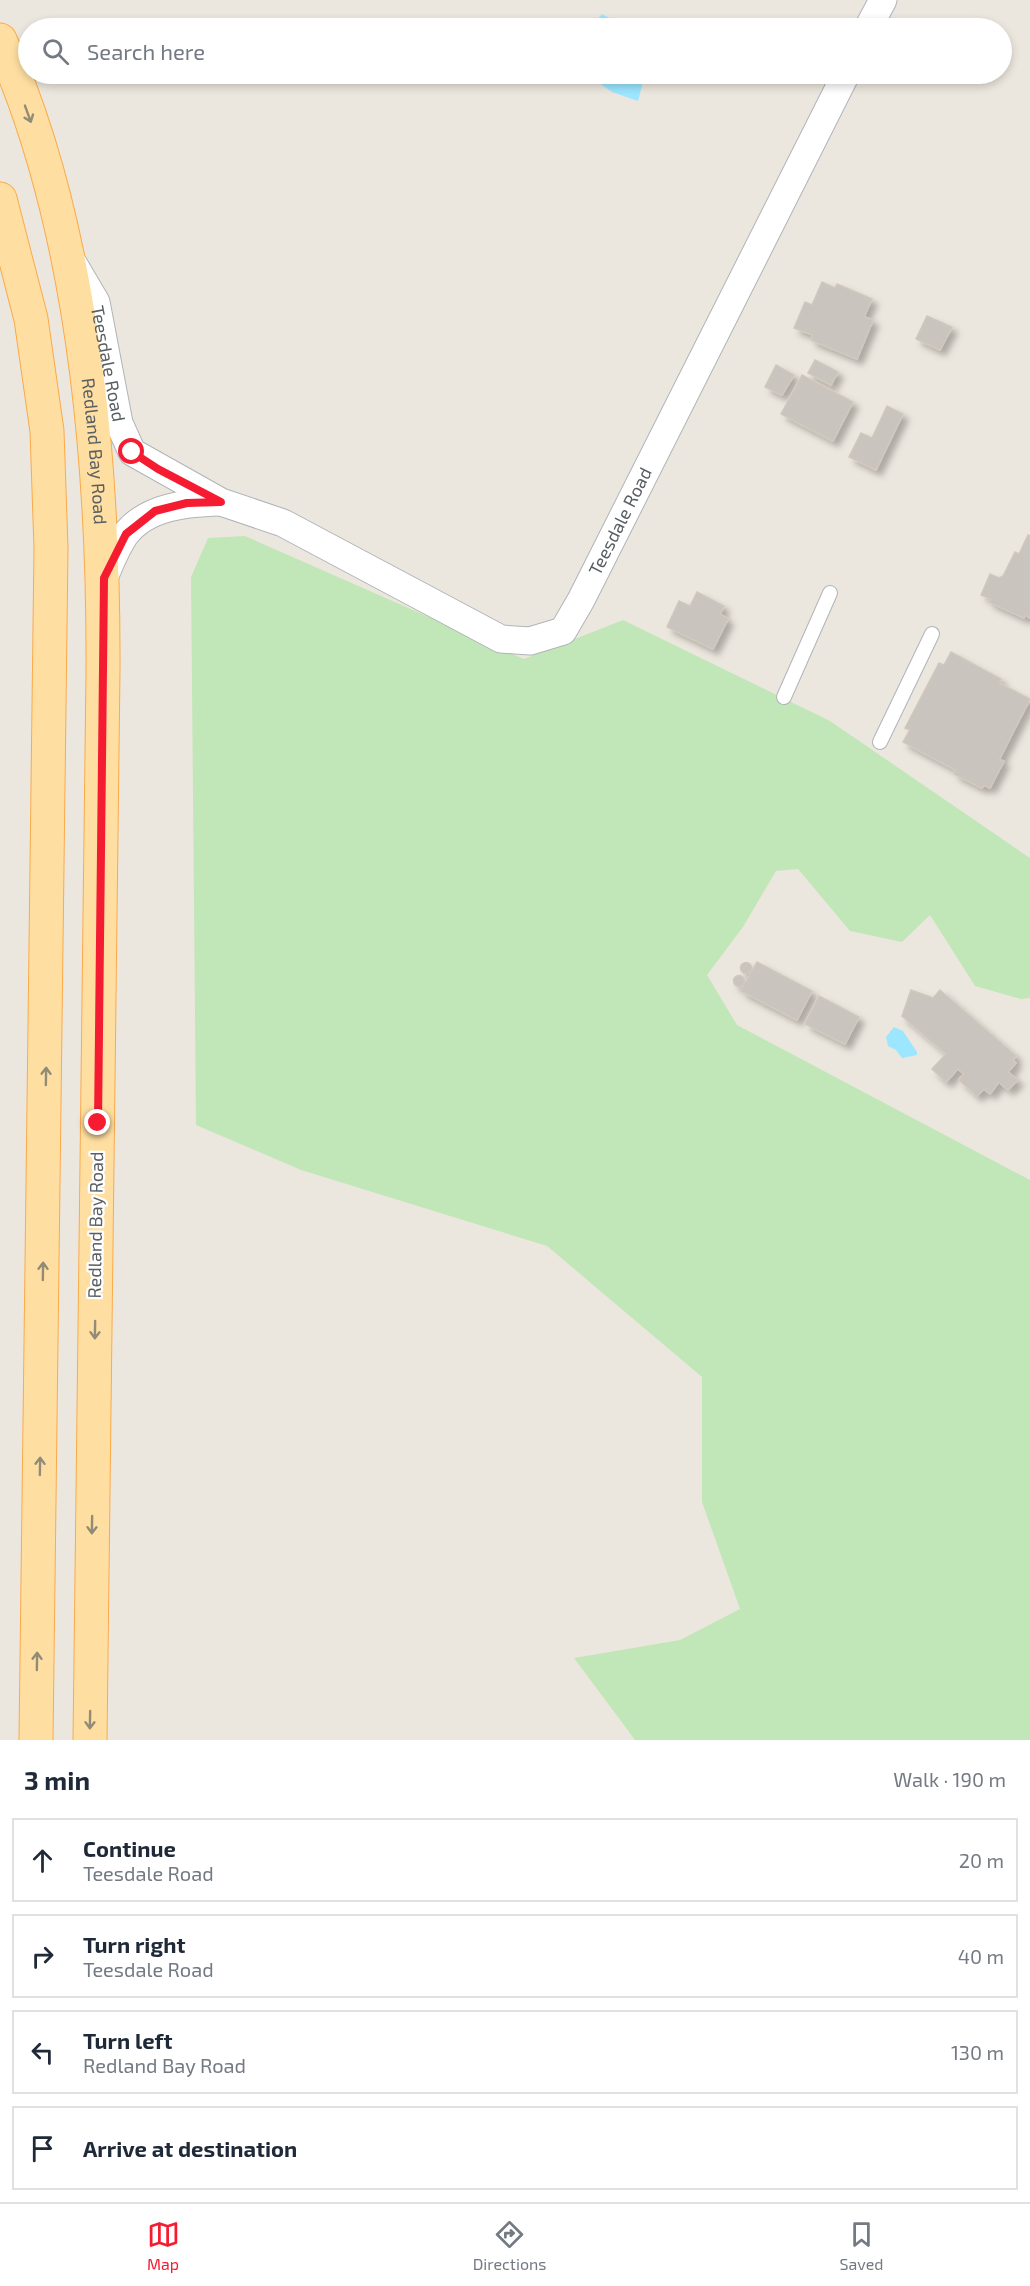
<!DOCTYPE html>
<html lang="en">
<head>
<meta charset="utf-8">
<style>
	body { margin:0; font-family:"Exo 2",sans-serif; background:#f6f6f7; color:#1f2937 }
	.stop { position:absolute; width:18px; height:18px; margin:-14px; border:4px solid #f51c32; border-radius:50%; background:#fff }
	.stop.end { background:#f51c32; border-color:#fff; box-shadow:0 2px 6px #0008 }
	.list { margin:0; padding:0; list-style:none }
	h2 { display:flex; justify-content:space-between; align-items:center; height:78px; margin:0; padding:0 24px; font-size:26px }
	h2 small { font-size:20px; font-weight:400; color:#747a83 }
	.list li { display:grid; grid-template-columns:39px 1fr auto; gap:18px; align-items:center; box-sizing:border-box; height:84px; margin:0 12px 12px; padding:0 12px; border:2px solid #e0e1e3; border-radius:0px }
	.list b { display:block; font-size:22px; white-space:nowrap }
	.list p { margin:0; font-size:20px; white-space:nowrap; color:#747a83 }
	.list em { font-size:20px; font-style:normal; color:#747a83 }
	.icon { flex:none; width:33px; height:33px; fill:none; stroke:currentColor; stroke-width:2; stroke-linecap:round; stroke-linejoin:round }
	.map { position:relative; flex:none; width:1030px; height:1740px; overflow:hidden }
	.search { position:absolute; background:#fff; box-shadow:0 3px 9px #0003; left:18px; right:18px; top:18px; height:66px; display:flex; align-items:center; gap:15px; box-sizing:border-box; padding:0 21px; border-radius:33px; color:#747a83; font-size:22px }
	.sheet { height:462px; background:#fff }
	nav { display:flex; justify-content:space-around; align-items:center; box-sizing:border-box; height:84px; border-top:2px solid #e0e1e3; background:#fff; font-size:16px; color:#747a83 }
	nav a { display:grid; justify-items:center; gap:3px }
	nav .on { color:#f51c32 }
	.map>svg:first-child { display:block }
</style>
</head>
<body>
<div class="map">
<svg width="1030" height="1740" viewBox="0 0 1030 1740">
	<defs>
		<filter id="shadow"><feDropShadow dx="5.5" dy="5.5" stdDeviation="3" flood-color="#0004"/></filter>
	</defs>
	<rect width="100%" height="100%" fill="#ece7de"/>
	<polygon fill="#c1e7b8" points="245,536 524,659 623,620 830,721 1030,858 1030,998 1021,999 975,986 930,915 902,942 850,931 798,869 776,871 743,927 707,975 737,1025 1030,1180 1030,1740 635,1740 574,1658 680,1640 740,1609 702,1502 702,1377 547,1246 301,1170 196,1125 191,577 208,538"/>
	<g fill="#9ce6ff">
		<polygon points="602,14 627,28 590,28"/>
		<polygon points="586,74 645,74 638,101 612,92"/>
		<polygon points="894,1027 903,1031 917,1052 917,1055 902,1058 896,1050 888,1046 886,1037"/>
	</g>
	<g fill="#c9c4be" stroke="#d1c7bd" stroke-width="1.5" filter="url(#shadow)">
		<polygon points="822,282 835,288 837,284 872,299 864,317 873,320 857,359 811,340 813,335 794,328 805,302 812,305"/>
		<polygon points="927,316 952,327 940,350 916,339"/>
		<polygon points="815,360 838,372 831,385 808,373"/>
		<polygon points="776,365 794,375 782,395 765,387"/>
		<polygon points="802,375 853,402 833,441 781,414"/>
		<polygon points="887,406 903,414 876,470 849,457 861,433 872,438"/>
		<polygon points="1028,535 1030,536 1030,618 1025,615 1024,618 989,602 991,599 981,595 990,574 999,578 1003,576 1015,552 1019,554"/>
		<polygon points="697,592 724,606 720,614 728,619 713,649 667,627 679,601 690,606"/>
		<polygon points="951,652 1001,679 999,683 1030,699 999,760 1004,761 990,788 984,785 982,788 954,774 956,770 903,742 910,730 905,728 939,663 944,665"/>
		<polygon points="757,962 812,991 797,1020 741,991"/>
		<circle cx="746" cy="968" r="5.5"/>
		<circle cx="739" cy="981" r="5.5"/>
		<polygon points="911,990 933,998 940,990 1016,1056 1013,1061 1016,1063 1008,1072 1018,1080 1008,1090 999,1082 990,1094 984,1089 977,1096 959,1080 964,1074 958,1069 946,1082 932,1069 946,1054 902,1016"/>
		<polygon points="819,996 859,1017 845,1044 805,1024"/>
	</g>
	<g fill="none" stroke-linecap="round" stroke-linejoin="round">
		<g stroke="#b0b4b8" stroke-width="16">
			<g id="lane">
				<polyline points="784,697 830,593"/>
				<polyline points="880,742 932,634"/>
			</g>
		</g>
		<g stroke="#b0b4b8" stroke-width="29">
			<g id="street">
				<polyline points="868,28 883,0"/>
				<path id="s1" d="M73 263 96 302 119 423 132 452 221 502 283 523 501 639 530 641 563 631 581 600 846 74"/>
				<path d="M104 578C110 564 116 548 125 535 147 506 187 503 220 502"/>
			</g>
		</g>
		<g stroke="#fba949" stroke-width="35">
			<g id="primary">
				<path id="s2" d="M0 40C85 229 104 466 103 671L90 1740"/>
				<polyline points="0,199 31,319 47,431 51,548 36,1740"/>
			</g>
		</g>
		<use href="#lane" stroke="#fff" stroke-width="14"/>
		<use href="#street" stroke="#fff" stroke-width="27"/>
		<use href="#primary" stroke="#ffdfa1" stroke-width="33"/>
	</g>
	<defs><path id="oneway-shaft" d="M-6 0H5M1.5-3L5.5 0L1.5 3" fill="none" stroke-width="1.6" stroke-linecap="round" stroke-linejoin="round" transform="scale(1.5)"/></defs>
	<g stroke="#928b77">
		<use href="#oneway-shaft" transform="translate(28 114) rotate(70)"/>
		<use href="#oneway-shaft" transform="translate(46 1076) rotate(-89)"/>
		<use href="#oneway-shaft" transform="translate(43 1271) rotate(-89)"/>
		<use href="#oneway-shaft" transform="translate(95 1330) rotate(91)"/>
		<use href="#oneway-shaft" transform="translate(40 1466) rotate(-89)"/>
		<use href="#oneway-shaft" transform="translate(92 1525) rotate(91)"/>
		<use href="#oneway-shaft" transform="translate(37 1661) rotate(-89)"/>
		<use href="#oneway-shaft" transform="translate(90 1720) rotate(91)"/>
	</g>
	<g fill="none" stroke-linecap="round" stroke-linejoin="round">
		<polyline stroke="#f51c32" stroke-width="8" points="98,1123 104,578 126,534 155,511 187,503 221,502 158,469 132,452"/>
	</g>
	<g text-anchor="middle" stroke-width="4.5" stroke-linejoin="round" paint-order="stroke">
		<g font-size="18" fill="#585e61" stroke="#fff">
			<text dy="6" stroke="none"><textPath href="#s1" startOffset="108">Teesdale Road</textPath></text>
			<text dy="6" stroke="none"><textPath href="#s2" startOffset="424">Redland Bay Road</textPath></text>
			<text dy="6" stroke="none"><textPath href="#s1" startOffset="802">Teesdale Road</textPath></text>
			<text transform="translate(96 1225) rotate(-89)" y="6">Redland Bay Road</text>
		</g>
	</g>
</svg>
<div class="stop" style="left:132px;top:452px"></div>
<div class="stop end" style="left:98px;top:1123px"></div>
<div class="search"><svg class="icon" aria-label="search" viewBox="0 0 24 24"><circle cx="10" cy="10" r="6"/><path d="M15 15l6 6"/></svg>Search here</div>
</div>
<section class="sheet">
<h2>3 min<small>Walk · 190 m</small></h2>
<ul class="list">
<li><svg class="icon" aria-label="ahead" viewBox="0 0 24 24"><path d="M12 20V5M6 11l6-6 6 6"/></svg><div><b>Continue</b><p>Teesdale Road</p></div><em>20 m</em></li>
<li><svg class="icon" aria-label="right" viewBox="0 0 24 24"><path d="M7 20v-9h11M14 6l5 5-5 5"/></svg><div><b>Turn right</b><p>Teesdale Road</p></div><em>40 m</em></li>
<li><svg class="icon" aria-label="left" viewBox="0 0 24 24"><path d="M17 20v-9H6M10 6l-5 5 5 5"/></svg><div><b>Turn left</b><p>Redland Bay Road</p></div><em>130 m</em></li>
<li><svg class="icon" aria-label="arrive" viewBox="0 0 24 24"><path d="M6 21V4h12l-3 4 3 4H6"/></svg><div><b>Arrive at destination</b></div></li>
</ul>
</section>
<nav>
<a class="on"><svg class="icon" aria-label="map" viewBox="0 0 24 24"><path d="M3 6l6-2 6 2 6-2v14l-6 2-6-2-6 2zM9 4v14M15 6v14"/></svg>Map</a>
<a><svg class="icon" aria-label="directions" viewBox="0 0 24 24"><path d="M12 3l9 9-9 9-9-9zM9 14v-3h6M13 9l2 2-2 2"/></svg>Directions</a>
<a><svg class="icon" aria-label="saved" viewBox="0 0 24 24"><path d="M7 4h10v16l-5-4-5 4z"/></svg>Saved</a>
</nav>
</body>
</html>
